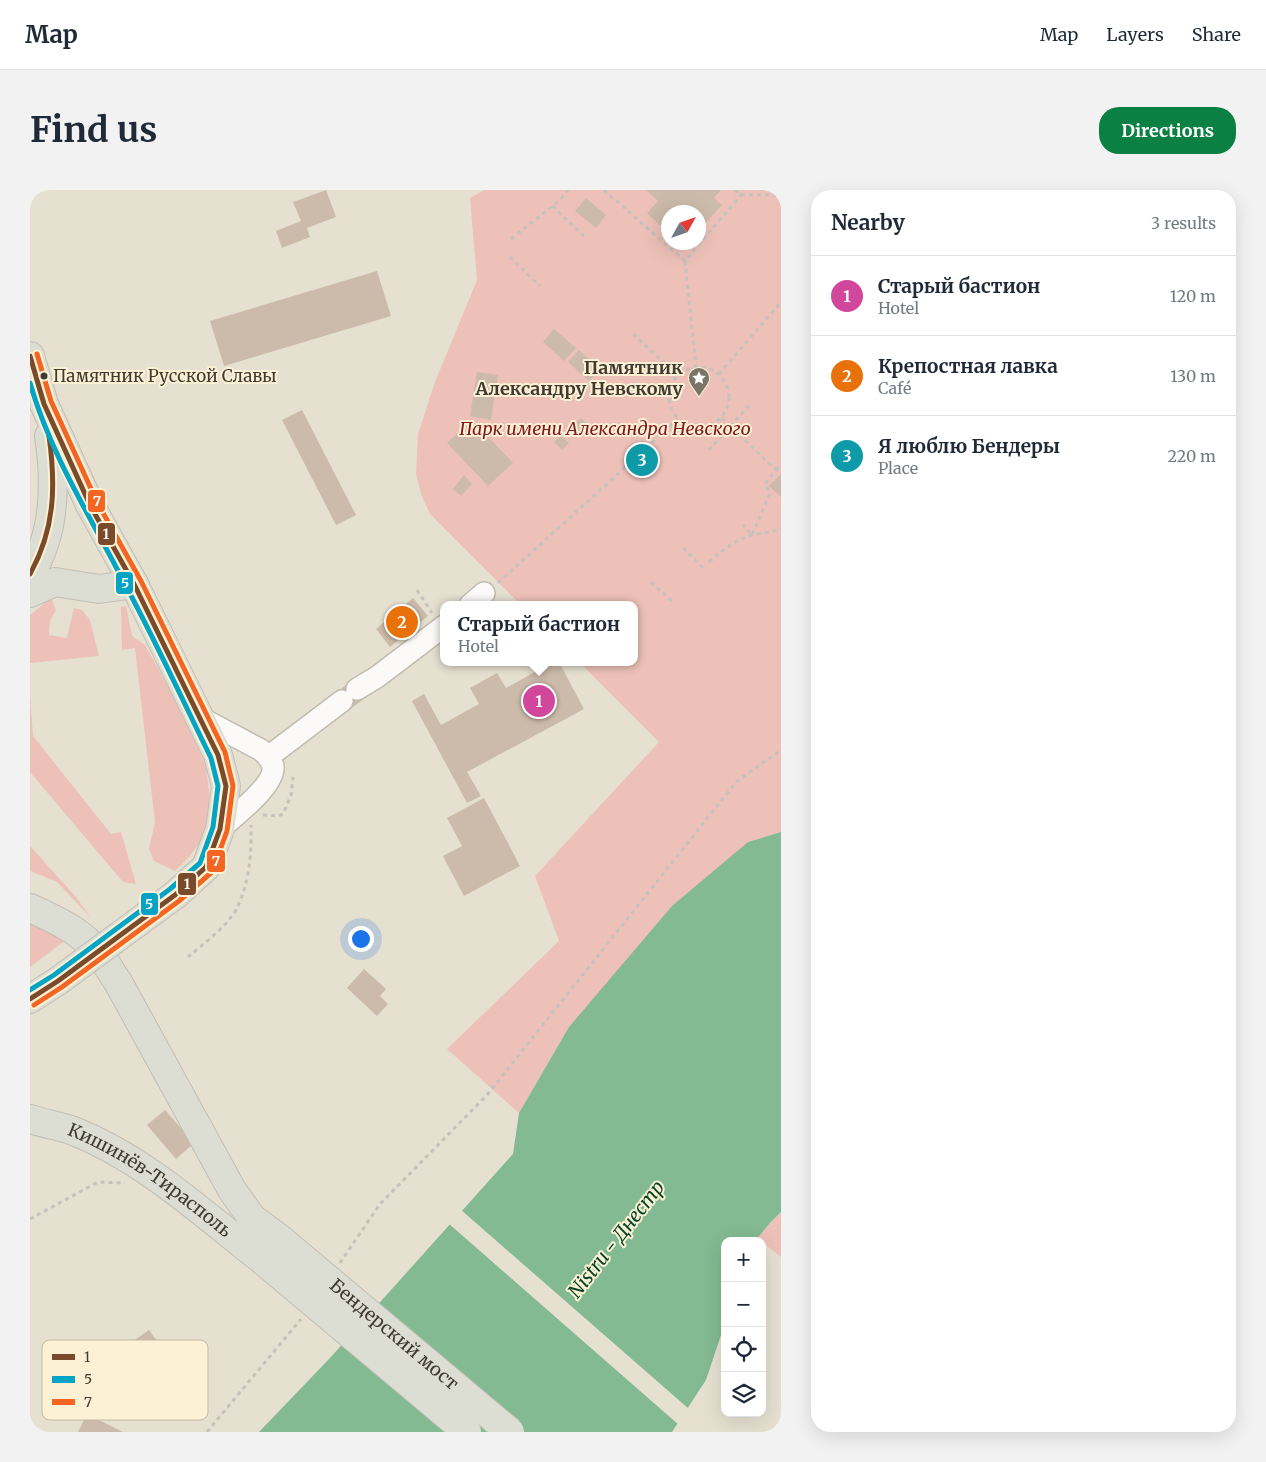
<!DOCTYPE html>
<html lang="en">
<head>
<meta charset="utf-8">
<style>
	body { margin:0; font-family:Merriweather,serif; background:#f2f2f3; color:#1f2937 }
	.controls { position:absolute; right:15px; bottom:15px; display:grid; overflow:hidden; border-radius:10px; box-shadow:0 5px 20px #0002 }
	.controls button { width:45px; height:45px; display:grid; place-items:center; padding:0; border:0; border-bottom:1px solid #e0e1e3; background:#fff; color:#1f2937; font:25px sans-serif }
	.compass { position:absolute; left:631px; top:15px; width:45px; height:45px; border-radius:50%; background:#fff; box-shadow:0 5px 20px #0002; rotate:50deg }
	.you { position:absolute; left:330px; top:748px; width:18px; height:18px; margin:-12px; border:4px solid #fff; border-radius:50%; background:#1a73e8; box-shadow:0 0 0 8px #1a73e833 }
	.badge { display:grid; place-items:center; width:32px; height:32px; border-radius:50%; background:#0b8043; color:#fff; font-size:16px; font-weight:700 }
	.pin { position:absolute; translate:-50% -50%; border:2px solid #fff; box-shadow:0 1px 5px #0006 }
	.popup { position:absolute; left:410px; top:411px; width:198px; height:65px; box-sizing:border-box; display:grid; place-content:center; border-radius:10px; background:#fff; filter:drop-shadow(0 1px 4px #0005); font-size:16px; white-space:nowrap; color:#747a83 }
	.popup b { font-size:19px; color:#1f2937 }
	.popup::after { content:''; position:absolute; left:50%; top:100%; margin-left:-10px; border:10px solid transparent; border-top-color:#fff }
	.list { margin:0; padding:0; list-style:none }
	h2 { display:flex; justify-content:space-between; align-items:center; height:65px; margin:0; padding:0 20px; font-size:21px }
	h2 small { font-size:16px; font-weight:400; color:#747a83 }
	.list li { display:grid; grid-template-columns:32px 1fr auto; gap:15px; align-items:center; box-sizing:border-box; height:80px; padding:0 20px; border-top:1px solid #e0e1e3 }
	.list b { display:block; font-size:19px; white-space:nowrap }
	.list p { margin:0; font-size:16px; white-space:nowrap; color:#747a83 }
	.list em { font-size:16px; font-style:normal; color:#747a83 }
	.icon { flex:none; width:28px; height:28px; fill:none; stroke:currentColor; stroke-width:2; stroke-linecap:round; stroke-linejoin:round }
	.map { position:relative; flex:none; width:751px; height:1242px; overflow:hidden; border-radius:20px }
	header { display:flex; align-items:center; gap:30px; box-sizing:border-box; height:70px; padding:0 25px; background:#fff; border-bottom:1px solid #e0e1e3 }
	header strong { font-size:24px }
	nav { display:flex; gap:28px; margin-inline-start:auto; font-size:18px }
	.intro { display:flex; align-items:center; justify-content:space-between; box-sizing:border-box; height:120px; padding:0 30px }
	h1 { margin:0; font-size:35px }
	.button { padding:12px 22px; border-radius:20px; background:#0b8043; color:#fff; font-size:18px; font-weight:700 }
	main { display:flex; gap:30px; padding:0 30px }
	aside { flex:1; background:#fff; border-radius:20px; box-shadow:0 5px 20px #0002 }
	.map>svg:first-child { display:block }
</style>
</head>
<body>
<header>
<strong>Map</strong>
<nav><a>Map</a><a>Layers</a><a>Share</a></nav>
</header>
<div class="intro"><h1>Find us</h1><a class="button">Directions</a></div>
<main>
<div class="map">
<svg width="751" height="1242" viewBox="0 0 751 1242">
	<rect width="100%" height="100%" fill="#e6e0d1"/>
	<g fill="#edc1b8" fill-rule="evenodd">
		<path d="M454 0H751V642L718 652 539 837 489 923 417 859 529 751 505 686 629 552 549 472H604V415H491L400 324 391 304 386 284 388 244 405 192 447 90 440 8ZM638 22H668V52H638Z"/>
		<polygon points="21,408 26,420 20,431 19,445 37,448 44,418 52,420 60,430 69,466 0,473 0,425"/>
		<polygon points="96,416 102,446 115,455 149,516 176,576 180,609 174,647 159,667 145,681 124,671 119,659 125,632 105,458 92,460 91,417"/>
		<polygon points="0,506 3,546 81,644 91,642 106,694 93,692 0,582"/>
		<polygon points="0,656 46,707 60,727 27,692 0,681"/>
		<polygon points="0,730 28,745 33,752 0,777"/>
		<polygon points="751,1022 751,1067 727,1048"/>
	</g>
	<polygon fill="#83ba91" points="751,642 751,1022 740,1033 725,1051 695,1051 695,1133 676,1190 642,1242 229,1242 300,1168 483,964 489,923 539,837 642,716 718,652"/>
	<polygon fill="#e6e0d1" points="430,1019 659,1219 649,1235 418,1033"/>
	<g fill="#cba">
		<polygon points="296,0 306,27 277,38 280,47 252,58 246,41 271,31 263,12"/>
		<polygon points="616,0 691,0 684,8 692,15 668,41 668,22 638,22 638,43 617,23 628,11"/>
		<polygon points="556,8 576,25 566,38 545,21"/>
		<polygon points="347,81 361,126 194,176 180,131"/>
		<polygon points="524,139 546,158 534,171 513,152"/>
		<polygon points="549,160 570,179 559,191 538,172"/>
		<polygon points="447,182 468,185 461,230 440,226"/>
		<polygon points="272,220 326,325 306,335 252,230"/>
		<polygon points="551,228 557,234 550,241 544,234"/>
		<polygon points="439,232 444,232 483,273 458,296 417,253"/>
		<polygon points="531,245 539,253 532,260 524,252"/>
		<polygon points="751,284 751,307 739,296"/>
		<polygon points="434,285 442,294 431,306 423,299"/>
		<polygon points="383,408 398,426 360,457 346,439"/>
		<polygon points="523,472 529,472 554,519 437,582 451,606 437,613 382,511 394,504 411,535 449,514 440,498 467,483 476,498"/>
		<polygon points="321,491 335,508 319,520 306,503"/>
		<polygon points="454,608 490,676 434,706 413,666 432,656 417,628"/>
		<polygon points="334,779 356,799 350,806 358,814 347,826 317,798"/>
		<polygon points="135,920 164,953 146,969 117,935"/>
		<polygon points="119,1140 137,1165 101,1190 83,1165"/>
		<polygon points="57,1224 93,1242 48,1242"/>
	</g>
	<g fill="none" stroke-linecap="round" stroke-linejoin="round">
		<g stroke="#c1bcb0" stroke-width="24">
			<g id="minor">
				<polyline points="440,415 454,403"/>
				<polyline points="327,499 347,487 414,436"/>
				<path d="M169 527 231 560C236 564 241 569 243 576 246 595 203 627 190 639"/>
				<polyline points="238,567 312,511"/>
			</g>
		</g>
		<g stroke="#c1beb6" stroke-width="30">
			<g id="major">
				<polyline points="0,166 14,214 60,315 104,394 188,565 196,596 190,639 176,677 145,705"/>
				<path d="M0 384C26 343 26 292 19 246"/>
				<polyline points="0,403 25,392 69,399 104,394"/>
				<path d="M0 718C27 730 53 742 71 766 77 774 82 784 88 792L202 1000 222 1028 249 1048"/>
				<polyline points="0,809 28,791"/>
				<path id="s1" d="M0 929C13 933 28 936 41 940 113 968 171 1022 231 1069"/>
			</g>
		</g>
		<g stroke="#c5c2bc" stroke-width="3" stroke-dasharray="4 4" stroke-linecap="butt">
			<polyline points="574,0 655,71 711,5 713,0"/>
			<polyline points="705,0 711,5 751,5"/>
			<polyline points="522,16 557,49"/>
			<polyline points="481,49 530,10 538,0"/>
			<polyline points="480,67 510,96"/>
			<polyline points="655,71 666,177"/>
			<polyline points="603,144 648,185"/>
			<circle cx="669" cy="207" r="30"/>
			<polyline points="689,184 751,112"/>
			<polyline points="692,228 746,280 735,294 740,303 722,345 713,335"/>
			<polyline points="679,260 721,213"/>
			<polyline points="746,280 751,274"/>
			<polyline points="653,358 673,378"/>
			<path d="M679 372C694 359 707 348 727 344 735 342 743 342 751 339"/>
			<polyline points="621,392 642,411"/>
			<polyline points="468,393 648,229"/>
			<polyline points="387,400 402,423"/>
			<polyline points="233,625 248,626 253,624 261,605 263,587"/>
			<path d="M158 767C173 754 198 736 207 718 219 694 222 662 221 635"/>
			<polyline points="0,1029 68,992 95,993"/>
			<polyline points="310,1073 350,1014 457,905 707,591 751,560"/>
			<polyline points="177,1242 271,1129"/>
		</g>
		<use href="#minor" stroke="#fbfaf8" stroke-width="21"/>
		<use href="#major" stroke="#ddded3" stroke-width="28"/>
		<g stroke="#c1beb6" stroke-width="30" stroke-linecap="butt">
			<g id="major-bridge">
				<polyline points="28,791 145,705"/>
				<path id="s2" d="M249 1048 480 1242"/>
				<polyline points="231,1069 437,1242"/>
			</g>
		</g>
		<use href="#major-bridge" stroke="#ddded3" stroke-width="28"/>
		<g stroke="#fcf1d5" stroke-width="9">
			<g id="bus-1">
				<polyline points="0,166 14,214 60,315 104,394 188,565 196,596 190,639 176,677 145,705 28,791 0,809"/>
				<path d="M0 384C25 339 26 296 19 246"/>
			</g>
		</g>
		<g stroke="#fcf1d5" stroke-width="9">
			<path id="bus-2" d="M0 193C21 266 63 331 97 398 127 454 153 511 181 568L188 596 183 637 170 673 140 699 24 785 0 800"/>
		</g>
		<g stroke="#fcf1d5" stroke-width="9">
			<polyline id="bus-3" points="4,815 32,797 149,711 182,682 197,641 203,596 195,562 111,391 67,312 21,211 7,164"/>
		</g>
		<use href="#bus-1" stroke="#7a4b2a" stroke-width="5"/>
		<use href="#bus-2" stroke="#03a4c6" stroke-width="5"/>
		<use href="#bus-3" stroke="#f26522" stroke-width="5"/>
	</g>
	<defs>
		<g id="sight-pin" transform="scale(1.125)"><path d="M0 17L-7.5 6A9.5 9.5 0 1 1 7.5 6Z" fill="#797568" stroke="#fcf1d5"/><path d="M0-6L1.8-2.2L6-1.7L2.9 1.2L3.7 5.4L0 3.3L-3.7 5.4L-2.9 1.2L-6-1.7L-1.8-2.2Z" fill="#fff"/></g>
	</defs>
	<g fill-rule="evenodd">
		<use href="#sight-pin" x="669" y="188"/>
	</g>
	<circle fill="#3f3b30" stroke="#fcf1d5" stroke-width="2" cx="14" cy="186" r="4.5"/>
	<g text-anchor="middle" stroke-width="4" stroke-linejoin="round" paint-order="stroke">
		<g font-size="17" fill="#3f3b30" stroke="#fcf1d5" text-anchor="start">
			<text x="23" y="192">Памятник Русской Славы</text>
		</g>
		<g font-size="18" font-weight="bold" fill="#3f3b30" stroke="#fcf1d5" text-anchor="end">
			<text x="653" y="184">Памятник<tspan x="653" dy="21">Александру Невскому</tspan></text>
		</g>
		<g font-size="18" font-style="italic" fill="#821921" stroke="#fcf1d5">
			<text x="575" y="245">Парк имени Александра Невского</text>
		</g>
		<g font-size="18" fill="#3f3b30" stroke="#fcf1d5">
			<text dy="6" stroke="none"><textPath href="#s1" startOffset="136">Кишинёв-Тирасполь</textPath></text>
			<text dy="6" stroke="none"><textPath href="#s2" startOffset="150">Бендерский мост</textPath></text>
		</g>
		<g font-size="19" font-style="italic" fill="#014423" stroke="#fcf1d5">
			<text transform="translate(586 1049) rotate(-52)" y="7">Nistru - Днестр</text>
		</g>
	</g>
	<rect x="12" y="1150" width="166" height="80" rx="8" fill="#fcf1d5" stroke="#c3baa4" stroke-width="1"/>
	<rect x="22" y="1164" width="23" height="6" fill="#7a4b2a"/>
	<rect x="22" y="1186" width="23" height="7" fill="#03a4c6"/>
	<rect x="22" y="1209" width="23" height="6" fill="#f26522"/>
	<g font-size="14" fill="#3f3b30">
		<text x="54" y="1172">1</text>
		<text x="54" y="1194">5</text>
		<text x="54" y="1217">7</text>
	</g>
	<g stroke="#fcf1d5" stroke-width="2">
		<rect x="57" y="299" width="19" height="24" rx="5" fill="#f26522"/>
		<rect x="67" y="332" width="19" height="24" rx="5" fill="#7a4b2a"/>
		<rect x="85" y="381" width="19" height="24" rx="5" fill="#03a4c6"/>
		<rect x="176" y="659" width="20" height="24" rx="5" fill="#f26522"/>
		<rect x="147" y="682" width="20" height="24" rx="5" fill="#7a4b2a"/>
		<rect x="110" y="702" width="19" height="24" rx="5" fill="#03a4c6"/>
	</g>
	<g font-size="14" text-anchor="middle" font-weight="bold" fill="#fff">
		<text x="67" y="316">7</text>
		<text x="76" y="349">1</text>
		<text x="95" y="398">5</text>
		<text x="186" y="676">7</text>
		<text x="157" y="699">1</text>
		<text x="119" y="719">5</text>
	</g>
</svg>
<div class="controls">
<button>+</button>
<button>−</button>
<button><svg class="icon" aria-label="locate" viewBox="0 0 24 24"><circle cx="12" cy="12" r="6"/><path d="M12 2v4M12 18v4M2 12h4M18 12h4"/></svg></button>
<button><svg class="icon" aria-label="layers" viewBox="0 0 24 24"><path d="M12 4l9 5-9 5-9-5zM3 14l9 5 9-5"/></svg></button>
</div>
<svg class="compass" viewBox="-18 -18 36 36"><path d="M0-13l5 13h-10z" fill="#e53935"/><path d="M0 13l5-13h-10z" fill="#747a83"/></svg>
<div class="you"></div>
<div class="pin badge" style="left:509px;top:511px;background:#d1479c">1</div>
<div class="popup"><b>Старый бастион</b>Hotel</div>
<div class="pin badge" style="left:372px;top:432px;background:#e8710a">2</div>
<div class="pin badge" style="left:612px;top:270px;background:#0f9aa8">3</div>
</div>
<aside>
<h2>Nearby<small>3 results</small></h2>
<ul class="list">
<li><span class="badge" style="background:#d1479c">1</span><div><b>Старый бастион</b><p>Hotel</p></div><em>120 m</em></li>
<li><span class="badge" style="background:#e8710a">2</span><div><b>Крепостная лавка</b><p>Café</p></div><em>130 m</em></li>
<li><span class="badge" style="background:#0f9aa8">3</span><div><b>Я люблю Бендеры</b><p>Place</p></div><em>220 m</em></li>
</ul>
</aside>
</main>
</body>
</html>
